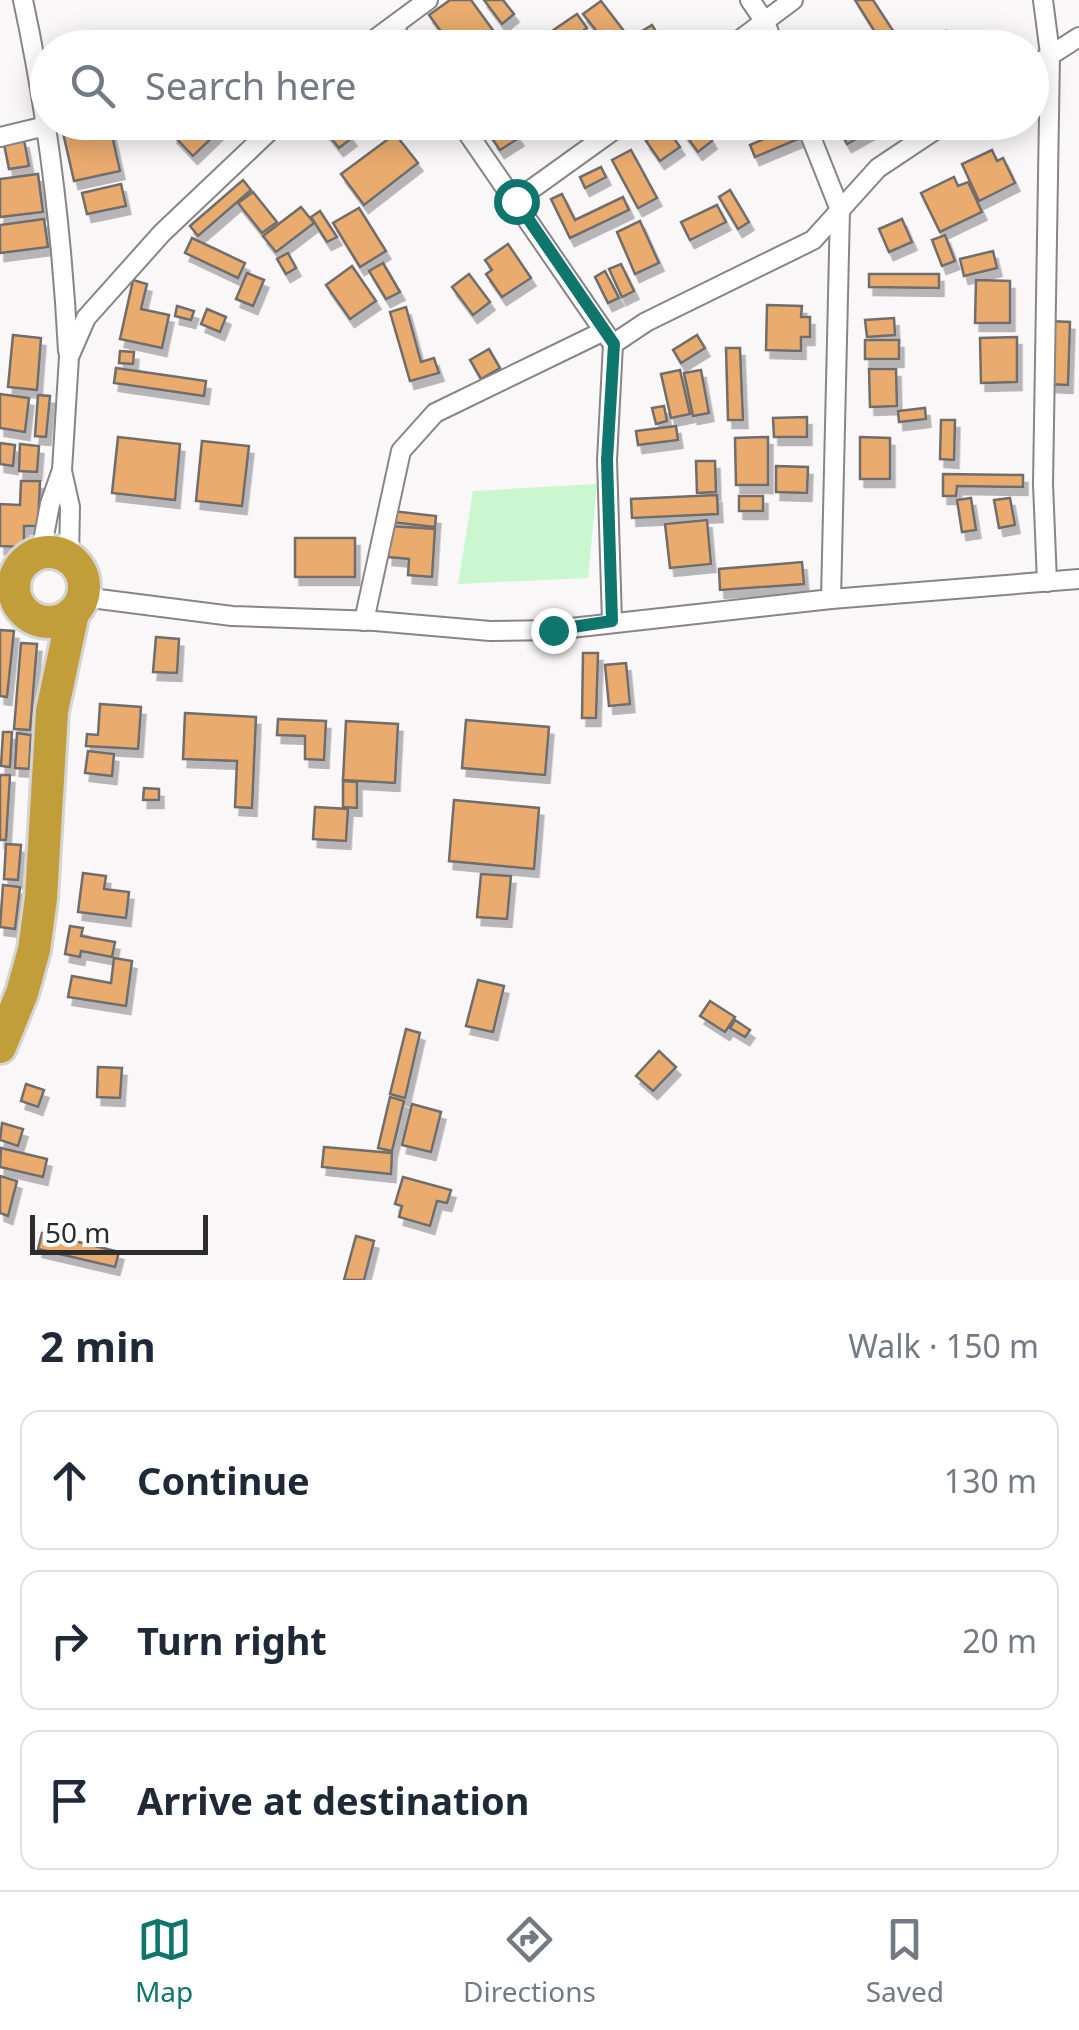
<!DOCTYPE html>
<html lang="en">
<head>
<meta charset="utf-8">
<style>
	body { margin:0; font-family:"Noto Sans",sans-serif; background:#f6f6f7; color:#1f2937 }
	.scale { position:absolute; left:30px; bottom:25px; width:178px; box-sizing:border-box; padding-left:10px; border:5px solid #2e2d2e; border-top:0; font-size:28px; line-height:35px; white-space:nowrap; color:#2e2d2e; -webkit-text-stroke:8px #fff; paint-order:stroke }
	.stop { position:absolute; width:30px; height:30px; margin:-22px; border:8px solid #0f766e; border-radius:50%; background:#fff }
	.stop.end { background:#0f766e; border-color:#fff; box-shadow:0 2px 10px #0008 }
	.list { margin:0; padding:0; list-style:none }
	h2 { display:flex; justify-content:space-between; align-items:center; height:130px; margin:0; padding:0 40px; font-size:42px }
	h2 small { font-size:32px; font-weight:400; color:#747a83 }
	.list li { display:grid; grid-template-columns:65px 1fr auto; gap:30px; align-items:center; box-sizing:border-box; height:140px; margin:0 20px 20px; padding:0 20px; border:2px solid #e0e1e3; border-radius:20px }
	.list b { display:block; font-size:38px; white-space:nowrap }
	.list em { font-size:32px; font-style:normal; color:#747a83 }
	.icon { flex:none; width:55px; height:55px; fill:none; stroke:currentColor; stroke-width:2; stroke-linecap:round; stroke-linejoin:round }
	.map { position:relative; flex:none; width:1079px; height:1280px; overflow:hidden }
	.search { position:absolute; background:#fff; box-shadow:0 5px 25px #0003; left:30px; right:30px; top:30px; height:110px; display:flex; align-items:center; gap:25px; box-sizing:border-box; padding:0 35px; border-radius:55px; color:#747a83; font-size:38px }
	.sheet { height:610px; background:#fff }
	nav { display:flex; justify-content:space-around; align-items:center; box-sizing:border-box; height:140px; border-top:2px solid #e0e1e3; background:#fff; font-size:28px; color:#747a83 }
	nav a { display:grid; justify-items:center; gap:5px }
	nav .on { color:#0f766e }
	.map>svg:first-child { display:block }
</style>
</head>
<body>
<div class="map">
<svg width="1079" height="1280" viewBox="0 0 1079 1280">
	<defs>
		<filter id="shadow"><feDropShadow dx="4.5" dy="8" stdDeviation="0" flood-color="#0004"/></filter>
	</defs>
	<rect width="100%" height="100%" fill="#faf7f9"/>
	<polygon fill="#caf7cf" points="597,484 588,578 458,584 473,491"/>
	<g fill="#e9ab6e" stroke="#706d6b" stroke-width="2.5" filter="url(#shadow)">
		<polygon points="450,0 471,0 495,33 476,48 453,48 429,15"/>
		<polygon points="484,0 503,0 514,14 502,24"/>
		<polygon points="855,0 873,0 903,46 885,48"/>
		<polygon points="601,1 637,48 610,48 583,14"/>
		<polygon points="577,14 587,28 558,48 535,48 533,44"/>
		<polygon points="652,25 666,48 649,48 639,33"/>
		<polygon points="946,31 955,44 950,48 920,48"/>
		<polygon points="840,32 850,48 815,48"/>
		<polygon points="69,122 109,122 120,171 74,181 61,124"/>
		<polygon points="187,122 220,122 224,126 193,156 173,135"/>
		<polygon points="318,122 340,122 352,138 339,148"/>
		<polygon points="492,122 517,122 511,127 519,138 500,150 493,140 500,135"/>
		<polygon points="676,122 701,122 712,141 698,152"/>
		<polygon points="835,122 887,122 847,144"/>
		<polygon points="666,127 680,147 660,161 646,141"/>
		<polygon points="792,127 798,139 755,157 750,145"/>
		<polygon points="395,134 418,163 364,205 341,174"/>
		<polygon points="24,140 29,166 9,169 4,144"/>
		<polygon points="631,150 657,198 638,208 612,160"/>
		<polygon points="992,150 997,161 1003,158 1015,183 979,201 962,164"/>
		<polygon points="601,167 606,177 585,188 580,177"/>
		<polygon points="38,174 43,212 0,217 0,179"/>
		<polygon points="954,177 958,186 968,182 982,212 940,232 921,193"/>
		<polygon points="243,180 251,190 198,236 190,226"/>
		<polygon points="121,184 126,206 87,214 82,193"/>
		<polygon points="730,190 749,222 738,229 719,197"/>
		<polygon points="253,192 277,222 262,233 238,203"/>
		<polygon points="562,194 575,220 623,197 629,210 570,238 551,199"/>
		<polygon points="717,205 726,222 690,240 681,222"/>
		<polygon points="301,207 314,223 276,252 263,236"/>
		<polygon points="359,208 386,251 360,267 333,223"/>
		<polygon points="320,211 337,237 327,242 311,217"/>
		<polygon points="44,219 48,247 0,253 0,225"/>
		<polygon points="902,219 912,242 889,252 879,229"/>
		<polygon points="640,221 659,263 635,274 617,232"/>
		<polygon points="945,235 955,261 942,266 932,240"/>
		<polygon points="192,238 245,263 238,278 185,253"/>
		<polygon points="508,244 531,278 502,297 486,274 492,270 485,260"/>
		<polygon points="993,251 997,268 964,276 960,259"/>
		<polygon points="288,253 296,268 286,274 277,259"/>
		<polygon points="383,263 400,292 386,299 369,271"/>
		<polygon points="621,264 634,291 622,297 609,269"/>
		<polygon points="352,266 376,301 350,319 326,285"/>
		<polygon points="605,271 619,298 608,303 595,277"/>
		<polygon points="247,273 264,280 253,306 236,299"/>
		<polygon points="469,274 490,302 473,315 452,287"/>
		<polygon points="869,274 939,274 939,288 869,287"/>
		<polygon points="133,280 147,284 141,309 169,315 162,348 120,339"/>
		<polygon points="976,280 1010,281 1010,323 975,323"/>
		<polygon points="767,305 802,306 801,317 810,317 810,337 801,337 801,351 766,350"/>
		<polygon points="177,306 194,311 191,320 175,316"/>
		<polygon points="406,307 421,362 434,358 439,373 410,381 390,312"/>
		<polygon points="207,309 226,317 220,332 201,324"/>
		<polygon points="894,318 895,335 867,337 865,320"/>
		<polygon points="1049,321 1070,322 1068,385 1047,384"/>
		<polygon points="13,335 41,338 37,390 8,387"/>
		<polygon points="697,335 705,348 681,363 673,350"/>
		<polygon points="1017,337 1017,382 981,383 980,338"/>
		<rect x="865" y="340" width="34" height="19"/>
		<polygon points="726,348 740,348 743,420 728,420"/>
		<polygon points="489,349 500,368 481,379 470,360"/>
		<polygon points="120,351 134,352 133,364 119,363"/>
		<polygon points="116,368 206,381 204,396 114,383"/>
		<polygon points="869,369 896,369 897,406 870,407"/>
		<polygon points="680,370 690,414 671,418 661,374"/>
		<polygon points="701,370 709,413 693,416 684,373"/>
		<polygon points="0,394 29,398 25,432 0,428"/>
		<polygon points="38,395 50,396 46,437 35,436"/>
		<polygon points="664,406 667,421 656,424 652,408"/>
		<polygon points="925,408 926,419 899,422 898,411"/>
		<polygon points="807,417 807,437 774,437 773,418"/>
		<polygon points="941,420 955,420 954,460 940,459"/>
		<polygon points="676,426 678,440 638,445 636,431"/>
		<polygon points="118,437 180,444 175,500 112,493"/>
		<polygon points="768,437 768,485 736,485 735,438"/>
		<polygon points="860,437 890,438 890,479 860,479"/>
		<polygon points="202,441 249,446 242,506 196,501"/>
		<polygon points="0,443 15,445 13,466 0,464"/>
		<polygon points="20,444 39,446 37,472 19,471"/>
		<polygon points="696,461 715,461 716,492 697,493"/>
		<polygon points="776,466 808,467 807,493 776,492"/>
		<polygon points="943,474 1023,475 1023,487 957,486 956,496 943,496"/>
		<polygon points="21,481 40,481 38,526 24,526 24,547 0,546 0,504 20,505"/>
		<polygon points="717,495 718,514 632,518 631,499"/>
		<rect x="739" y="496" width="24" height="15"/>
		<polygon points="971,498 976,530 962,532 957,500"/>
		<polygon points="1010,498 1015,525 999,528 994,500"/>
		<polygon points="392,511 436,516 435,527 391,522"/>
		<polygon points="707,520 711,564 670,568 665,524"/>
		<polygon points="390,526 435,529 432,577 408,575 409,559 388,557"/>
		<rect x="295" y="538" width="60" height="39"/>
		<polygon points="802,562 804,584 720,590 719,569"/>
		<polygon points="0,630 14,631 7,697 0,696"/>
		<polygon points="156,637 179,639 177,673 153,672"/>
		<polygon points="21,643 37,644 30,730 14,729"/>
		<polygon points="583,653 598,653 596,718 582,718"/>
		<polygon points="626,663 630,704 609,706 605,665"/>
		<polygon points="100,704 141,707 138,749 86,746 87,734 98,735"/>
		<polygon points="185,713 256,717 252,808 235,807 237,761 183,759"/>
		<polygon points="278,719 326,721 324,760 305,759 305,736 277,735"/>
		<polygon points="466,720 549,727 545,775 462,768"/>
		<polygon points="346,721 398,724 395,783 343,780"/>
		<polygon points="3,732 12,732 10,767 1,766"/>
		<polygon points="17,733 31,735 29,769 15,768"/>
		<polygon points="88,751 114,754 112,776 85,773"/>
		<polygon points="0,775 10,775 6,840 0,840"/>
		<polygon points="343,781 357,782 357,808 343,807"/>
		<polygon points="144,788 159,789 159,800 143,800"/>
		<polygon points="454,800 539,808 534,869 449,861"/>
		<polygon points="315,807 348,809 346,841 313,839"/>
		<polygon points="6,844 21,845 18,880 4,879"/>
		<polygon points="83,873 106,876 104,889 129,892 126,918 78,912"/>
		<polygon points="481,874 511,876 507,919 477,917"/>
		<polygon points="3,885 20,887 15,929 0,927"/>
		<polygon points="70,926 83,928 81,936 115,942 112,957 81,951 80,957 65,954"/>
		<polygon points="114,958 132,961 126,1006 68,997 72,976 111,983"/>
		<polygon points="478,980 504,986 493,1032 466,1026"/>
		<polygon points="710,1001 735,1017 725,1032 700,1016"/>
		<polygon points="735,1020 750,1030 745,1037 730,1028"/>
		<polygon points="406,1029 420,1033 405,1098 390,1094"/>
		<polygon points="659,1051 676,1067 653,1091 636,1076"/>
		<polygon points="98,1067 122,1068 120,1098 97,1097"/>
		<polygon points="26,1084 44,1090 38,1107 21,1101"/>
		<polygon points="390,1097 404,1101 392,1151 378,1148"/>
		<polygon points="412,1104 441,1112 431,1152 402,1145"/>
		<polygon points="2,1123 23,1129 18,1146 0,1140"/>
		<polygon points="324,1147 392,1153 391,1174 322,1167"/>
		<polygon points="1,1148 47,1159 43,1177 0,1167"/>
		<polygon points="0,1176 17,1181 8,1216 0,1213"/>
		<polygon points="403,1177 451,1190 447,1203 437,1201 430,1226 399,1217 402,1206 395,1204"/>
		<polygon points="42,1233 119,1252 115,1267 38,1249"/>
		<polygon points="356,1236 374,1241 364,1280 344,1280"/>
	</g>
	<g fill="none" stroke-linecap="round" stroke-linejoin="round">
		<g stroke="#878587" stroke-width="22">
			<g id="street">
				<path d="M23 0C48 116 62 233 68 351"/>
				<polyline points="750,0 765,22 775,48"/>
				<polyline points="1043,0 1050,54 1043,484 1047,582"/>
				<polyline points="394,28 407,48"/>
				<polyline points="363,48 428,0"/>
				<polyline points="729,48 793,0"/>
				<polyline points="1032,67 1079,37"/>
				<polyline points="460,122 610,340"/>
				<polyline points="805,122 840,210 831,599"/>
				<polyline points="0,137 46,126"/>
				<polyline points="515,201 625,122"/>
				<polyline points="62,471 70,507 69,558"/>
				<polyline points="41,552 50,504 62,470 69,357 86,318 162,233 279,122"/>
				<polyline points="83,597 232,616 375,621 490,631 553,630 831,599 1079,579"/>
				<polyline points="364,621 401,451 435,413 604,331"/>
				<polyline points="612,621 607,460 613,344 646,322 813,240 878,168 947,122"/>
			</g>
		</g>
		<g stroke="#d5d5d5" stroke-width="38">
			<g id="highway">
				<circle cx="49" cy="587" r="35"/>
				<polyline points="0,1047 22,993 34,950 41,898 52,711 73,613"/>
			</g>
		</g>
		<use href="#street" stroke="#fff" stroke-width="18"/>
		<use href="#highway" stroke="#c29e3b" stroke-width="32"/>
	</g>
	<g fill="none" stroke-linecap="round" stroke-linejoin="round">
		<polyline stroke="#0f766e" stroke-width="12" points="516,201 614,344 607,460 612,621 553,630"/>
	</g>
</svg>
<div class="scale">50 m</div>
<div class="stop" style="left:516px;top:201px"></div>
<div class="stop end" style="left:553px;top:630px"></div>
<div class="search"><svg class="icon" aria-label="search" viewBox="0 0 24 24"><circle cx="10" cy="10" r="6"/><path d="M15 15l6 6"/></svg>Search here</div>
</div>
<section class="sheet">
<h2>2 min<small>Walk · 150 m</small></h2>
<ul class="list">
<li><svg class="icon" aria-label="ahead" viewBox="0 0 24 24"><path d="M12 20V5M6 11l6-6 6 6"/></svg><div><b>Continue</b></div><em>130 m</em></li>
<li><svg class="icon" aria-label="right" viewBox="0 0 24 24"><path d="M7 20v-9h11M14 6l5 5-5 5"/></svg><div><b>Turn right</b></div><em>20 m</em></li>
<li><svg class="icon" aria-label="arrive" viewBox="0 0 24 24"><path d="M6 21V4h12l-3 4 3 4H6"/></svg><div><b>Arrive at destination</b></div></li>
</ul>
</section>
<nav>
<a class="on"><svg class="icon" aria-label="map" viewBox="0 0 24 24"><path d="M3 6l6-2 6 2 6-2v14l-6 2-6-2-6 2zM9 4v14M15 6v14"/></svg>Map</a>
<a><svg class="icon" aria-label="directions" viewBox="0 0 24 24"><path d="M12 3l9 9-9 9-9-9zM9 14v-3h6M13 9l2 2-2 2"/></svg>Directions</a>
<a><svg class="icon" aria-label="saved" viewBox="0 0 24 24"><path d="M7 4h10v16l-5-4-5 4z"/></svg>Saved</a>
</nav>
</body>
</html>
